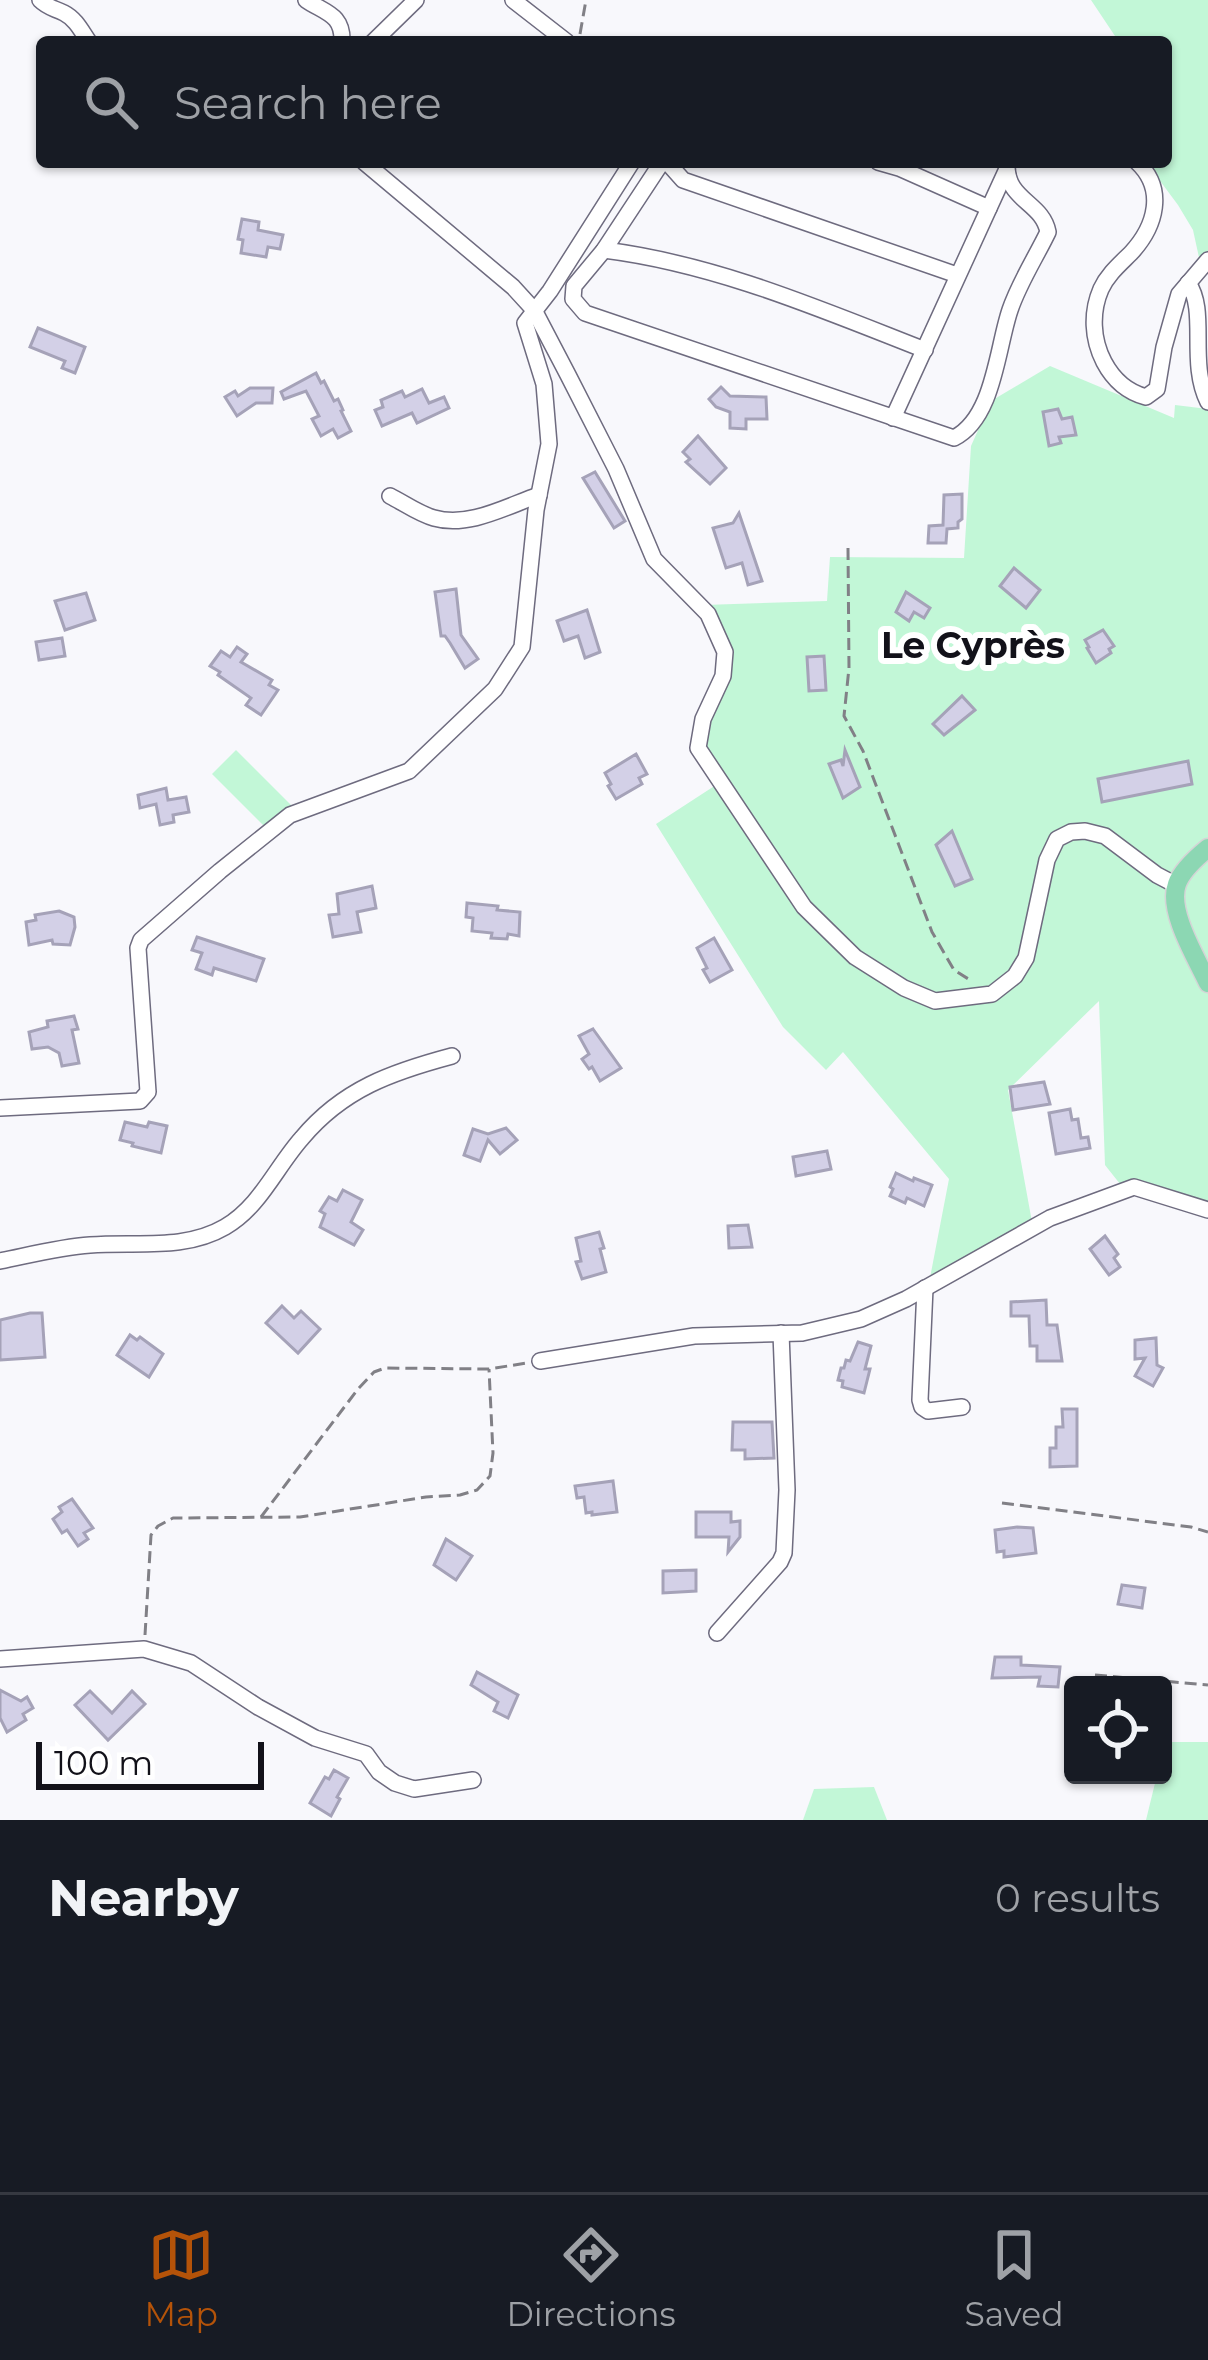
<!DOCTYPE html>
<html lang="en">
<head>
<meta charset="utf-8">
<style>
	body { margin:0; font-family:Montserrat,sans-serif; background:#20242c; color:#f1f3f6 }
	.controls { position:absolute; right:36px; bottom:36px; display:grid; overflow:hidden; border-radius:12px; box-shadow:0 3px 9px #0004 }
	.controls button { width:108px; height:108px; display:grid; place-items:center; padding:0; border:0; border-bottom:3px solid #363941; background:#171b24; color:#f1f3f6; font:60px sans-serif }
	.scale { position:absolute; left:36px; bottom:30px; width:228px; box-sizing:border-box; padding-left:12px; border:6px solid #121119; border-top:0; font-size:33px; line-height:42px; white-space:nowrap; color:#121119; -webkit-text-stroke:9px #fff; paint-order:stroke }
	.list { margin:0; padding:0; list-style:none }
	h2 { display:flex; justify-content:space-between; align-items:center; height:156px; margin:0; padding:0 48px; font-size:51px }
	h2 small { font-size:39px; font-weight:400; color:#9ea1a6 }
	.icon { flex:none; width:66px; height:66px; fill:none; stroke:currentColor; stroke-width:2; stroke-linecap:round; stroke-linejoin:round }
	.map { position:relative; flex:none; width:1208px; height:1820px; overflow:hidden }
	.search { position:absolute; background:#171b24; box-shadow:0 3px 9px #0004; left:36px; right:36px; top:36px; height:132px; display:flex; align-items:center; gap:30px; box-sizing:border-box; padding:0 42px; border-radius:12px; color:#9ea1a6; font-size:45px }
	.sheet { height:372px; background:#171b24 }
	nav { display:flex; justify-content:space-around; align-items:center; box-sizing:border-box; height:168px; border-top:3px solid #363941; background:#171b24; font-size:33px; color:#9ea1a6 }
	nav a { display:grid; justify-items:center; gap:6px }
	nav .on { color:#b45309 }
	.map>svg:first-child { display:block }
</style>
</head>
<body>
<div class="map">
<svg width="1208" height="1820" viewBox="0 0 1208 1820">
	<rect width="100%" height="100%" fill="#f8f8fc"/>
	<g fill="#c2f7d7">
		<polygon points="1091,0 1208,0 1208,254 1200,262 1193,230 1178,205 1146,162 1166,162 1166,42 1119,42"/>
		<polygon points="1050,366 1174,418 1175,405 1208,409 1208,1205 1189,1195 1124,1189 1105,1165 1099,1001 1008,1090 1032,1222 929,1283 949,1179 843,1052 826,1070 783,1027 656,824 719,783 695,732 724,662 704,605 827,601 830,557 964,558 971,446 991,401"/>
		<polygon points="236,750 293,807 267,829 212,774"/>
		<polygon points="1165,1742 1208,1742 1208,1820 1146,1820 1157,1775 1163,1775"/>
		<polygon points="874,1787 887,1820 803,1820 814,1789"/>
	</g>
	<g fill="#d3d0e7" stroke="#a5a2b8" stroke-width="3">
		<polygon points="242,219 259,222 258,230 283,235 280,249 268,247 266,257 241,253 243,240 238,239"/>
		<polygon points="38,328 85,347 75,373 62,368 65,361 30,347"/>
		<polygon points="316,373 321,383 324,381 334,401 338,399 343,410 341,411 351,431 338,438 333,429 321,436 312,419 319,416 306,391 284,399 281,392"/>
		<polygon points="721,387 730,396 766,397 767,419 746,419 746,429 730,428 730,412 716,407 709,399"/>
		<polygon points="250,388 273,388 272,403 256,403 237,416 225,397 235,391 238,396"/>
		<polygon points="422,389 429,403 444,397 449,408 417,423 412,413 382,426 375,410 383,407 381,400 402,391 405,397"/>
		<polygon points="1058,409 1062,419 1072,417 1076,435 1059,437 1061,443 1049,446 1043,412"/>
		<polygon points="698,436 726,468 710,484 686,462 690,459 683,452"/>
		<polygon points="595,472 625,521 614,528 583,478"/>
		<polygon points="962,494 962,519 958,522 958,528 947,529 946,543 928,543 929,526 943,525 944,495"/>
		<polygon points="739,513 762,581 748,585 742,563 726,568 713,528 733,523"/>
		<polygon points="1014,568 1040,590 1026,608 1000,586"/>
		<polygon points="456,589 461,635 478,659 465,668 450,643 445,636 441,636 435,592"/>
		<polygon points="906,592 930,608 924,618 914,612 909,621 896,612"/>
		<polygon points="86,593 95,620 65,630 55,601"/>
		<polygon points="587,610 600,652 585,658 578,636 564,641 557,621"/>
		<polygon points="1103,630 1114,646 1109,649 1111,653 1096,663 1087,648 1089,647 1085,640"/>
		<polygon points="62,638 65,656 39,660 36,642"/>
		<polygon points="237,647 247,654 241,662 272,680 269,685 278,690 261,715 246,705 251,698 218,675 220,672 210,666 221,651 230,657"/>
		<polygon points="824,656 826,690 809,691 807,657"/>
		<polygon points="962,696 975,710 944,735 933,724"/>
		<polygon points="845,750 860,787 843,798 829,764 841,760 843,766"/>
		<polygon points="636,754 647,774 639,778 642,784 616,799 608,786 611,784 605,773"/>
		<polygon points="1188,761 1192,784 1102,802 1098,779"/>
		<polygon points="166,788 168,800 186,797 189,812 173,815 174,822 160,825 156,804 140,808 138,795"/>
		<polygon points="952,831 972,879 955,886 936,845"/>
		<polygon points="372,886 376,908 357,912 361,932 333,937 329,915 339,914 337,894"/>
		<polygon points="467,903 498,906 497,910 520,912 519,936 508,934 507,939 491,938 492,933 472,931 473,918 466,917"/>
		<polygon points="59,911 74,917 75,927 70,945 53,944 52,940 29,945 26,922 36,920 35,915"/>
		<polygon points="197,937 264,959 256,981 214,968 212,975 196,969 202,953 192,950"/>
		<polygon points="714,938 732,970 710,982 703,970 707,968 697,948"/>
		<polygon points="74,1016 78,1029 72,1030 79,1063 62,1066 59,1053 48,1047 32,1049 29,1032 48,1027 47,1021"/>
		<polygon points="593,1029 621,1068 600,1081 592,1067 589,1069 582,1059 589,1054 579,1036"/>
		<polygon points="1044,1082 1050,1104 1013,1110 1010,1087"/>
		<polygon points="1070,1109 1072,1120 1078,1119 1081,1138 1088,1137 1090,1148 1056,1154 1049,1113"/>
		<polygon points="125,1122 147,1127 149,1122 167,1126 161,1153 132,1146 133,1143 120,1140"/>
		<polygon points="506,1128 517,1140 500,1154 488,1140 480,1161 464,1155 473,1129 488,1134"/>
		<polygon points="827,1151 831,1169 796,1176 793,1157"/>
		<polygon points="896,1173 913,1181 914,1178 932,1185 924,1206 907,1198 905,1203 890,1196 893,1189 890,1187"/>
		<polygon points="343,1190 362,1200 351,1222 363,1230 354,1245 320,1227 325,1214 320,1211 329,1197 337,1201"/>
		<polygon points="748,1225 752,1247 729,1248 728,1226"/>
		<polygon points="599,1232 604,1248 600,1249 606,1272 582,1279 576,1262 581,1261 576,1238"/>
		<polygon points="1105,1236 1118,1254 1114,1258 1120,1267 1109,1275 1090,1249"/>
		<polygon points="1046,1300 1047,1325 1057,1325 1062,1361 1037,1361 1037,1346 1030,1346 1029,1316 1011,1316 1011,1302"/>
		<polygon points="282,1306 294,1318 301,1311 320,1329 298,1353 266,1323"/>
		<polygon points="30,1313 42,1313 45,1357 0,1360 0,1320"/>
		<polygon points="130,1335 137,1340 140,1337 163,1354 149,1377 117,1355"/>
		<polygon points="1156,1338 1157,1365 1163,1368 1153,1386 1135,1376 1145,1358 1135,1359 1135,1340"/>
		<polygon points="858,1342 871,1346 865,1369 870,1369 864,1393 842,1387 843,1381 838,1380 841,1368 844,1368 846,1360 850,1361"/>
		<polygon points="1062,1409 1077,1409 1077,1466 1050,1467 1050,1448 1056,1448 1056,1427 1063,1427"/>
		<polygon points="733,1422 772,1422 774,1458 745,1459 745,1450 732,1450"/>
		<polygon points="613,1481 617,1512 592,1515 592,1512 586,1513 584,1497 577,1498 575,1486"/>
		<polygon points="72,1499 93,1528 84,1533 88,1539 78,1546 67,1530 62,1533 53,1519 62,1512 59,1507"/>
		<polygon points="696,1512 731,1512 731,1522 740,1521 740,1537 728,1552 729,1537 696,1537"/>
		<polygon points="1017,1527 1033,1528 1036,1553 1004,1557 1004,1551 997,1552 995,1530"/>
		<polygon points="446,1539 472,1556 456,1580 434,1565"/>
		<polygon points="696,1570 696,1591 663,1593 663,1571"/>
		<polygon points="1122,1585 1145,1588 1142,1608 1118,1604"/>
		<polygon points="995,1657 1021,1657 1021,1665 1060,1667 1058,1687 1038,1686 1040,1677 992,1678"/>
		<polygon points="477,1672 518,1695 508,1718 494,1711 498,1702 471,1685"/>
		<polygon points="0,1690 21,1701 27,1697 33,1708 23,1714 26,1720 7,1732 0,1718"/>
		<polygon points="90,1691 112,1713 132,1691 145,1704 108,1740 75,1705"/>
		<polygon points="334,1770 348,1778 337,1797 340,1799 331,1816 310,1803 325,1777 329,1779"/>
	</g>
	<g fill="none" stroke-linecap="round" stroke-linejoin="round">
		<g stroke="#6e6b7f" stroke-width="18">
			<g id="minor">
				<path d="M40 0C48 8 54 8 64 13 76 19 82 32 89 42"/>
				<path d="M306 0C325 13 343 14 342 42"/>
				<polyline points="513,0 567,42"/>
				<polyline points="373,42 416,0"/>
				<polyline points="364,162 513,287 534,310 568,375 616,469 654,559 708,614 725,652 723,676 703,719 698,748 804,907 855,957 904,988 935,1001 992,994 1015,976 1026,958 1047,860 1057,839 1071,832 1085,831 1105,836 1157,875 1176,885"/>
				<path d="M662 162 604 250 574 286 573 299 585 313 954 438C994 418 997 348 1010 310 1019 283 1036 257 1048 232 1042 201 1005 201 1007 162"/>
				<polyline points="667,162 683,180 957,275"/>
				<polyline points="878,162 899,168 989,208"/>
				<path d="M1137 162C1166 189 1156 226 1131 253 1120 264 1108 274 1101 289 1091 312 1092 339 1104 362 1113 379 1127 392 1146 397L1157 389 1164 347 1179 294 1208 260"/>
				<path d="M604 250C716 264 820 309 925 350"/>
				<path d="M1188 283C1208 311 1188 362 1208 402"/>
				<polyline points="893,418 1006,171"/>
				<path d="M390 496C404 503 419 514 434 518 469 528 507 506 539 495"/>
				<polyline points="0,1108 140,1101 148,1092 138,948 141,940 220,871 290,815 409,771 495,689 522,647 536,510 549,444 544,384 525,323 550,291 632,162"/>
				<path d="M0 1261C30 1255 60 1247 90 1245 135 1241 184 1251 225 1227 260 1207 276 1167 302 1138 343 1089 392 1072 452 1056"/>
				<polyline points="925,1288 920,1400 922,1407 928,1411 962,1407"/>
				<polyline points="540,1361 694,1336 802,1333 861,1319 906,1299 1050,1218 1134,1187 1208,1210"/>
				<polyline points="717,1633 780,1562 784,1553 787,1490 781,1333"/>
				<polyline points="0,1659 144,1649 191,1663 258,1707 315,1738 366,1754 379,1772 395,1783 414,1789 473,1780"/>
			</g>
		</g>
		<g stroke="#d4d4d6" stroke-width="21">
			<path id="major" d="M1208 848C1197 857 1182 870 1177 884 1167 911 1197 959 1208 983"/>
		</g>
		<g stroke="#818086" stroke-width="3" stroke-dasharray="12 6" stroke-linecap="butt">
			<polyline points="580,34 586,0"/>
			<polyline points="848,548 849,668 844,716 863,751 932,932 954,970 970,980"/>
			<polyline points="1002,1503 1191,1527 1208,1532"/>
			<polyline points="261,1517 358,1389 374,1372 385,1368 489,1369 527,1363"/>
			<polyline points="145,1635 151,1535 158,1526 173,1518 300,1517 426,1497 460,1495 477,1490 490,1476 493,1453 489,1369"/>
			<polyline points="1095,1675 1208,1685"/>
		</g>
		<use href="#minor" stroke="#fff" stroke-width="15"/>
		<use href="#major" stroke="#8cd7b3" stroke-width="18"/>
	</g>
	<g text-anchor="middle" stroke-width="12" stroke-linejoin="round" paint-order="stroke">
		<g font-size="36" font-weight="bold" fill="#121119" stroke="#fff">
			<text x="973" y="658">Le Cyprès</text>
		</g>
	</g>
</svg>
<div class="controls">
<button><svg class="icon" aria-label="locate" viewBox="0 0 24 24"><circle cx="12" cy="12" r="6"/><path d="M12 2v4M12 18v4M2 12h4M18 12h4"/></svg></button>
</div>
<div class="scale">100 m</div>
<div class="search"><svg class="icon" aria-label="search" viewBox="0 0 24 24"><circle cx="10" cy="10" r="6"/><path d="M15 15l6 6"/></svg>Search here</div>
</div>
<section class="sheet">
<h2>Nearby<small>0 results</small></h2>
<ul class="list">
</ul>
</section>
<nav>
<a class="on"><svg class="icon" aria-label="map" viewBox="0 0 24 24"><path d="M3 6l6-2 6 2 6-2v14l-6 2-6-2-6 2zM9 4v14M15 6v14"/></svg>Map</a>
<a><svg class="icon" aria-label="directions" viewBox="0 0 24 24"><path d="M12 3l9 9-9 9-9-9zM9 14v-3h6M13 9l2 2-2 2"/></svg>Directions</a>
<a><svg class="icon" aria-label="saved" viewBox="0 0 24 24"><path d="M7 4h10v16l-5-4-5 4z"/></svg>Saved</a>
</nav>
</body>
</html>
